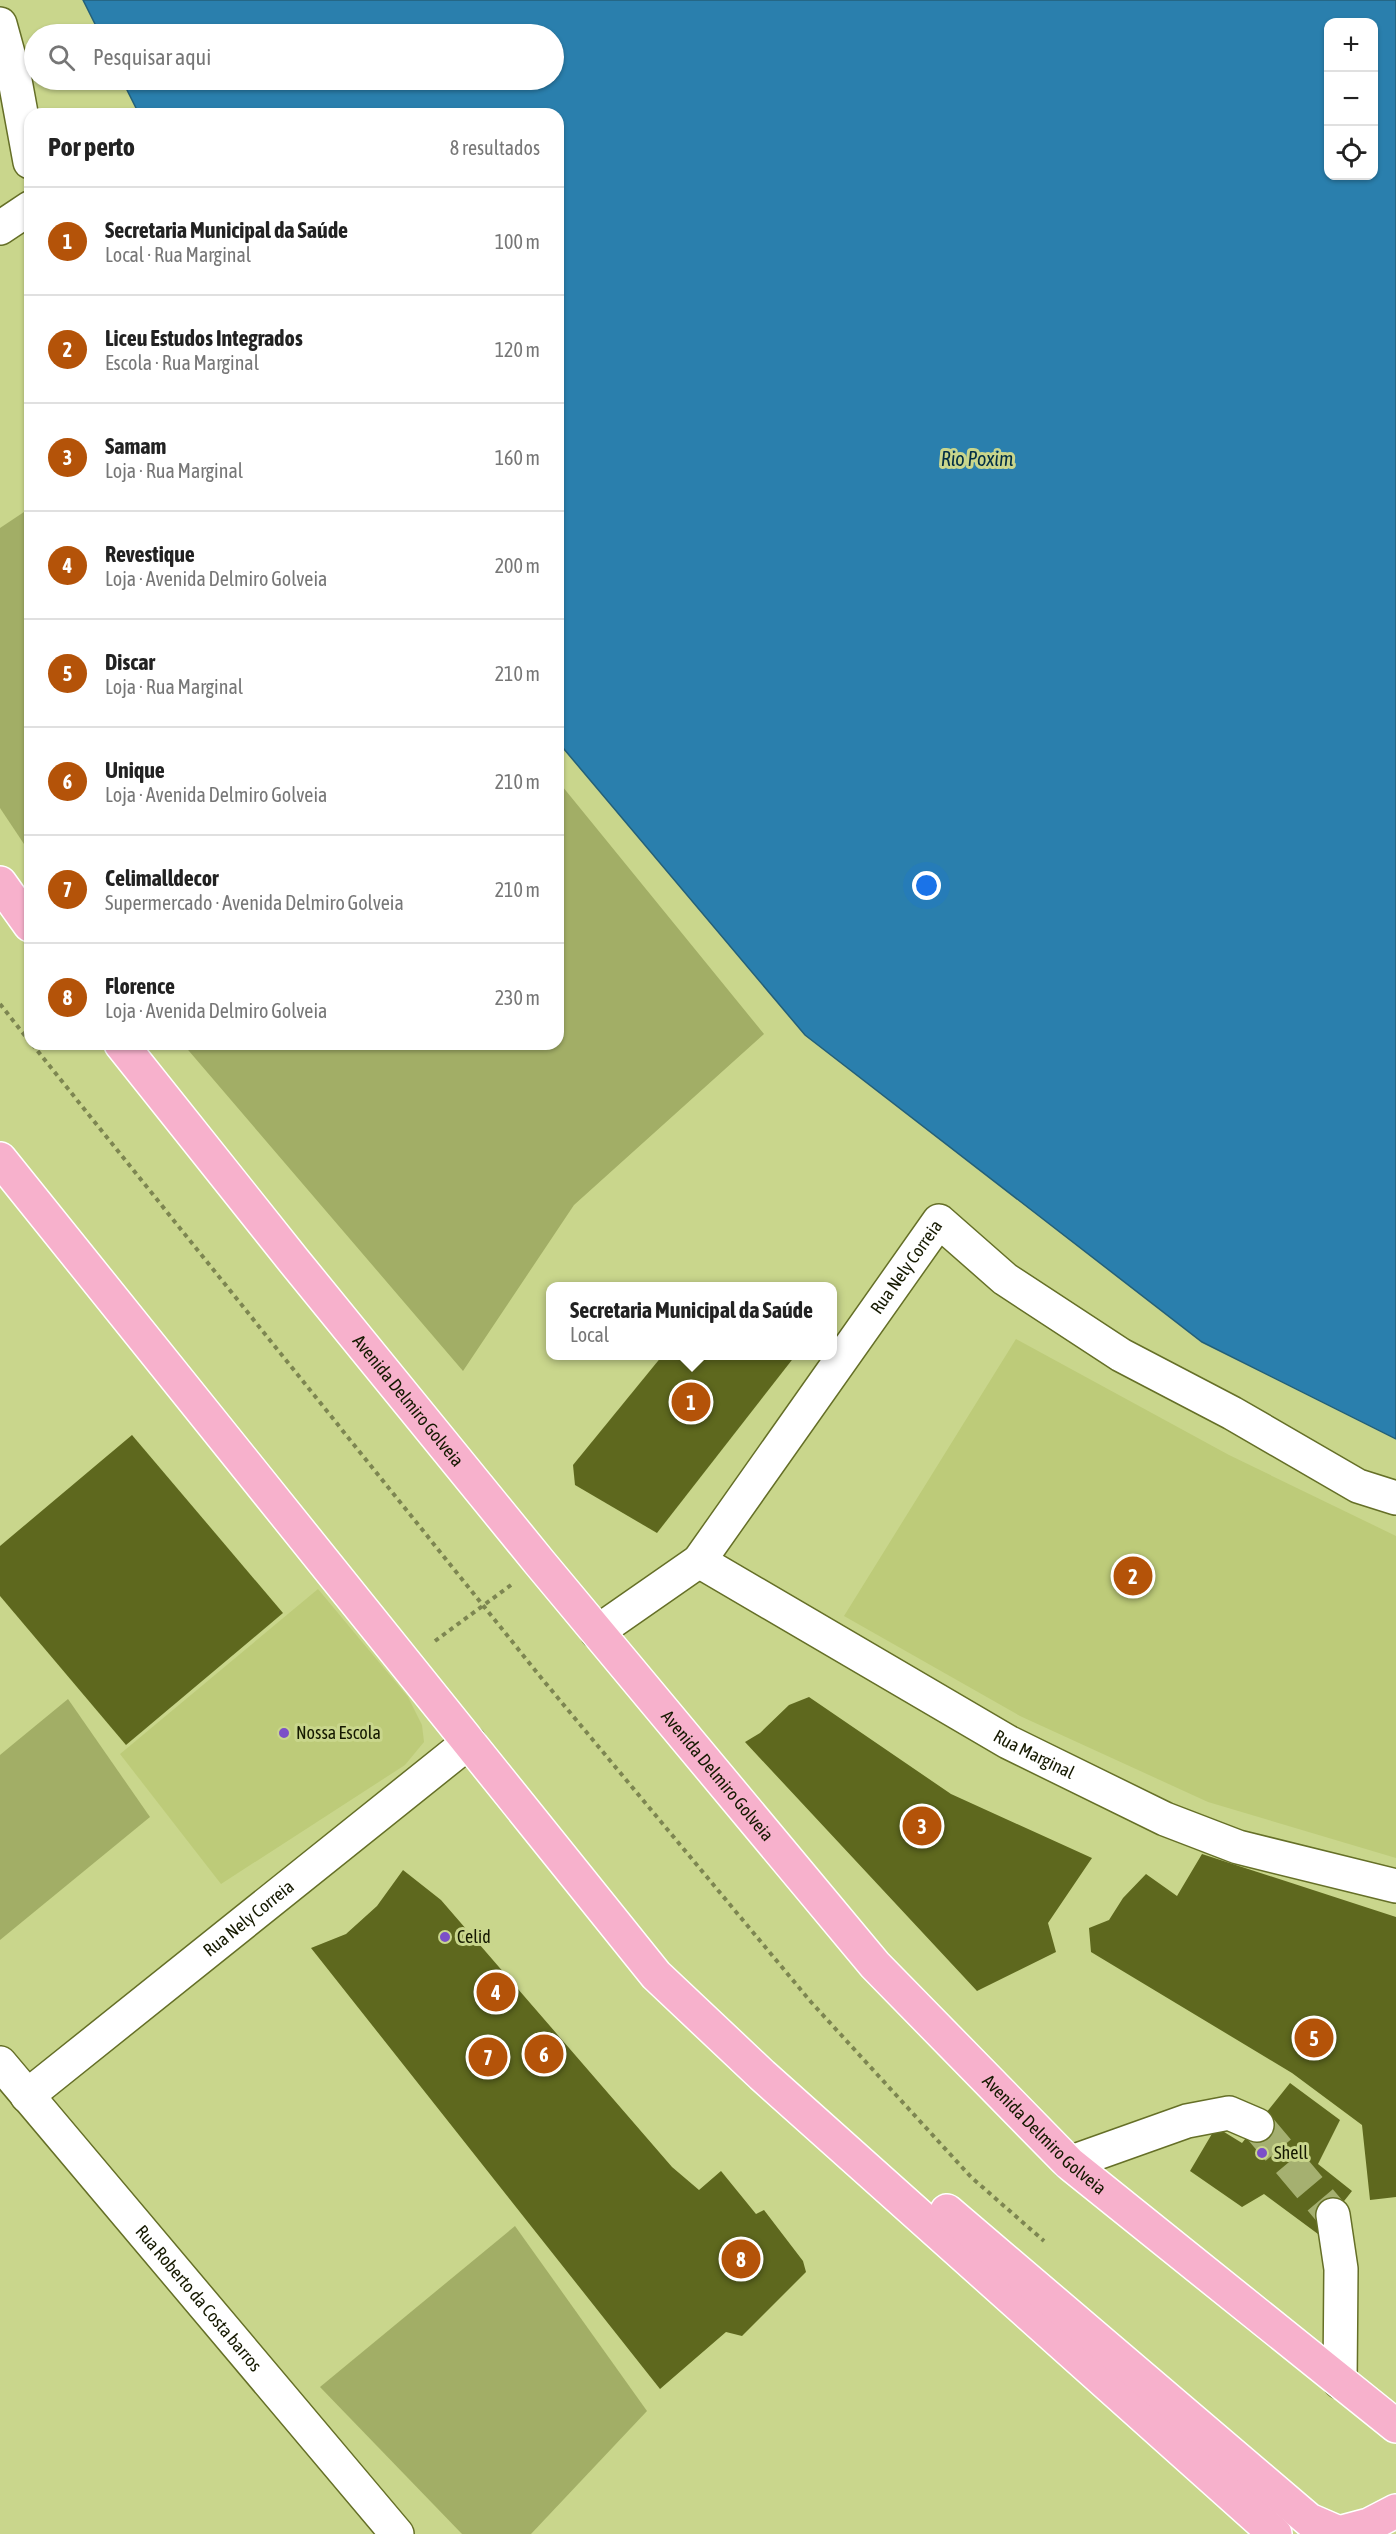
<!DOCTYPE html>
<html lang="pt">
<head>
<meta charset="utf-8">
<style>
	body { margin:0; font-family:"Asap Condensed",sans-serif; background:#f2f2f2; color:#222 }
	.controls { position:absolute; right:18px; top:18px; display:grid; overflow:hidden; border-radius:12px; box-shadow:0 2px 4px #0004 }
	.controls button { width:54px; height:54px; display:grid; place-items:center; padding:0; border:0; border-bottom:2px solid #e0e0e0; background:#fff; color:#222; font:30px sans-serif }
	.you { position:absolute; left:927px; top:886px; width:21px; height:21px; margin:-15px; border:4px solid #fff; border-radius:50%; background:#1a73e8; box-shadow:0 0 0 9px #1a73e833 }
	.badge { display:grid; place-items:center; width:39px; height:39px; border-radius:50%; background:#b45309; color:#fff; font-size:20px; font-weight:700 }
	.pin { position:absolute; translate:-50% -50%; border:3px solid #fff; box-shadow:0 2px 6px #0006 }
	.popup { position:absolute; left:546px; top:1282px; width:291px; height:78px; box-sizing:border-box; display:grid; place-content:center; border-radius:12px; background:#fff; filter:drop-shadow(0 2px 4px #0005); font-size:20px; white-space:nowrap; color:#767676 }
	.popup b { font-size:22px; color:#222 }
	.popup::after { content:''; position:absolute; left:50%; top:100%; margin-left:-12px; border:12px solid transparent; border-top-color:#fff }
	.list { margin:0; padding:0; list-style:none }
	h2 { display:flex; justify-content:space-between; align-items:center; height:78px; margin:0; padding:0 24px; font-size:26px }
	h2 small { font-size:20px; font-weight:400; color:#767676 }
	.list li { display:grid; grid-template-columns:39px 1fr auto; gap:18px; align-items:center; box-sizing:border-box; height:108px; padding:0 24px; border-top:2px solid #e0e0e0 }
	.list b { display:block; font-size:22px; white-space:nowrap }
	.list p { margin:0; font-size:20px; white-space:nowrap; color:#767676 }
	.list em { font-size:20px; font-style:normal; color:#767676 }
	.icon { flex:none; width:33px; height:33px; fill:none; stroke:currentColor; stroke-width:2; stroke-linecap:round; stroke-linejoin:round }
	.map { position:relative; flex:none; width:1396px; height:2534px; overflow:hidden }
	.search { position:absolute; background:#fff; box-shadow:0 2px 4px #0004; left:24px; top:24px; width:540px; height:66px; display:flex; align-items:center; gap:15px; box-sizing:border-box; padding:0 21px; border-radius:33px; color:#767676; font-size:22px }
	.panel { position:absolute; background:#fff; box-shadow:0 2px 4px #0004; left:24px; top:108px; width:540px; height:942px; border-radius:18px }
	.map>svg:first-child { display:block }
</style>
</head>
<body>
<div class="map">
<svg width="1396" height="2534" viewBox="0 0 1396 2534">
	<rect width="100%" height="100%" fill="#c9d68c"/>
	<g fill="#bdcb79">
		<polygon points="1016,1339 1229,1455 1396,1536 1396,1858 1208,1802 1020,1716 844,1616"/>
		<polygon points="318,1589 408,1697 422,1725 424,1742 405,1765 221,1884 120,1754"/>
	</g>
	<g fill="#a2ae66">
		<polygon points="30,508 30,853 0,808 0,528"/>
		<polygon points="558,781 764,1034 574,1205 463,1371 183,1044 558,1044"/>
		<polygon points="68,1699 150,1817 0,1940 0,1755"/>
		<polygon points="515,2226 647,2411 531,2534 462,2534 320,2387"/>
	</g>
	<path fill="#2a7fad" stroke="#246079" stroke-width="1.5" fill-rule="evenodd" d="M83 0H1396V1439L1202 1342 805 1035 558 742V114H139L122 80H554V34H100ZM1328 22H1374V176H1328Z"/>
	<g fill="#5e681e">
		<polygon points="662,1356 795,1356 657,1533 575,1485 573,1465"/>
		<polygon points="132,1435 283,1613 126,1745 0,1596 0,1546"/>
		<polygon points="809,1697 951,1794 1092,1858 1048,1923 1056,1952 977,1991 745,1742 760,1733 789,1705"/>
		<polygon points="1202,1854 1396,1917 1396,2197 1370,2200 1362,2125 1292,2073 1091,1952 1089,1928 1109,1920 1123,1898 1146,1874 1177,1896"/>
		<polygon points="403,1870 441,1900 672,2167 699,2190 721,2171 756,2214 764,2210 803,2261 806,2272 742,2336 726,2332 660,2389 311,1948 346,1934 377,1906"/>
		<polygon points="1290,2083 1340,2120 1318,2164 1352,2191 1318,2234 1264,2194 1242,2207 1190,2171 1216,2127 1242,2143"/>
	</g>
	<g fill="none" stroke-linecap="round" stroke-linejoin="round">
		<polyline stroke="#a5b070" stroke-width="33" stroke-dasharray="33 16" stroke-linecap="butt" points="1257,2125 1333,2215"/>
		<g stroke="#656f27" stroke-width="36">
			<g id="minor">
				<polyline points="0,24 14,75 30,162"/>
				<polyline points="0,228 30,208"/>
				<path id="s1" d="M699 1561 1008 1742 1165 1819 1238 1847 1396 1886"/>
				<path id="s2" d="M597 1632 699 1561 939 1221 1005 1279 1121 1355 1232 1413 1358 1486 1396 1498"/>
				<path id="s3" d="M0 2063 397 2534"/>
				<path id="s4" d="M27 2096 469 1742"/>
				<polyline points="1069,2163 1187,2121 1229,2113 1257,2125"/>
				<polyline points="1333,2215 1341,2269 1340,2382"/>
			</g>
		</g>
		<g stroke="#fff" stroke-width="36">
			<g id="major">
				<polyline points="0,883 30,925"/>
				<path id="s5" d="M121 1044 294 1261 540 1563 875 1965 1069 2163 1396 2426"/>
				<polyline points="0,1159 656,1975 762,2075 1275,2534"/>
				<polyline points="947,2211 1309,2520 1339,2533 1369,2525 1396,2511"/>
			</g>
		</g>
		<g stroke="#7d8651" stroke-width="4" stroke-dasharray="4.5 4.5" stroke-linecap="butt">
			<polyline points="0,1004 30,1042"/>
			<polyline points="32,1044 543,1680 811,2002 971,2177 1044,2241"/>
			<polyline points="435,1641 511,1585"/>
		</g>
		<use href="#minor" stroke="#fff" stroke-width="33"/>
		<use href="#major" stroke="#f7b1cc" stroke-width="33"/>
	</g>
	<g fill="#7b4fc8" stroke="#c9d68c" stroke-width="2">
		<circle cx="284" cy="1733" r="6"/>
		<circle cx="445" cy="1937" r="6"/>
		<circle cx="1262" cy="2153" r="6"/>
	</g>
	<g text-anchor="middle" stroke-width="6" stroke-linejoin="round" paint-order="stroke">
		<g font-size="18" fill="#151900" stroke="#c9d68c">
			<text dy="6" stroke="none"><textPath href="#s2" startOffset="484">Rua Nely Correia</textPath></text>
			<text dy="6" stroke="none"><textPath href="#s5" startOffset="458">Avenida Delmiro Golveia</textPath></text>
			<text dy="6" stroke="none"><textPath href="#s1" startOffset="387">Rua Marginal</textPath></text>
			<text dy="6" stroke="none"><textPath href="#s5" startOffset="944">Avenida Delmiro Golveia</textPath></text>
			<text dy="6" stroke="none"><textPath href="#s4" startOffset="284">Rua Nely Correia</textPath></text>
			<text dy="6" stroke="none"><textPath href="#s5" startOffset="1430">Avenida Delmiro Golveia</textPath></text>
			<text dy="6" stroke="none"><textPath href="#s3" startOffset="308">Rua Roberto da Costa barros</textPath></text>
		</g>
		<g font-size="18" fill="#151900" stroke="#c9d68c" text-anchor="start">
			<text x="296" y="1739">Nossa Escola</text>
			<text x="457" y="1943">Celid</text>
			<text x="1274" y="2159">Shell</text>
		</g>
		<g font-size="20" font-style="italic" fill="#002e46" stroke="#c9d68c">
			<text x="977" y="466">Rio Poxim</text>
		</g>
	</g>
</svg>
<div class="controls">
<button>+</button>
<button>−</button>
<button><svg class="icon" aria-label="locate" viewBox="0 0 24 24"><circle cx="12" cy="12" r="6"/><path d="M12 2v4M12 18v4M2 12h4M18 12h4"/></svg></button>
</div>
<div class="you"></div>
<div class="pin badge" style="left:691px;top:1402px">1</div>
<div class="popup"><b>Secretaria Municipal da Saúde</b>Local</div>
<div class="pin badge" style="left:1133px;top:1576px">2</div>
<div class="pin badge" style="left:922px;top:1826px">3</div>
<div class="pin badge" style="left:496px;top:1992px">4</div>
<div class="pin badge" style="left:1314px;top:2038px">5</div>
<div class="pin badge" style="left:544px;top:2054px">6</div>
<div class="pin badge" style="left:488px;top:2057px">7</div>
<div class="pin badge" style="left:741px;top:2259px">8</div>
<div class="search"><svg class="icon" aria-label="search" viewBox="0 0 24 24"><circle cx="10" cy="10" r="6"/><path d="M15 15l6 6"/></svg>Pesquisar aqui</div>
<section class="panel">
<h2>Por perto<small>8 resultados</small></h2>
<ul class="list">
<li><span class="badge">1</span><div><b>Secretaria Municipal da Saúde</b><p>Local · Rua Marginal</p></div><em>100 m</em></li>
<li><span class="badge">2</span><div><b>Liceu Estudos Integrados</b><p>Escola · Rua Marginal</p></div><em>120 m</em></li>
<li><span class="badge">3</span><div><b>Samam</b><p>Loja · Rua Marginal</p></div><em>160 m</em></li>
<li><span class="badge">4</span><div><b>Revestique</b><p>Loja · Avenida Delmiro Golveia</p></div><em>200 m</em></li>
<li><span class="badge">5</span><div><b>Discar</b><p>Loja · Rua Marginal</p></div><em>210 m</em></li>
<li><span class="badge">6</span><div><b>Unique</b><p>Loja · Avenida Delmiro Golveia</p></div><em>210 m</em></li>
<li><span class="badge">7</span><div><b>Celimalldecor</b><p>Supermercado · Avenida Delmiro Golveia</p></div><em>210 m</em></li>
<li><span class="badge">8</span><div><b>Florence</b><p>Loja · Avenida Delmiro Golveia</p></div><em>230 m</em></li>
</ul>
</section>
</div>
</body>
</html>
